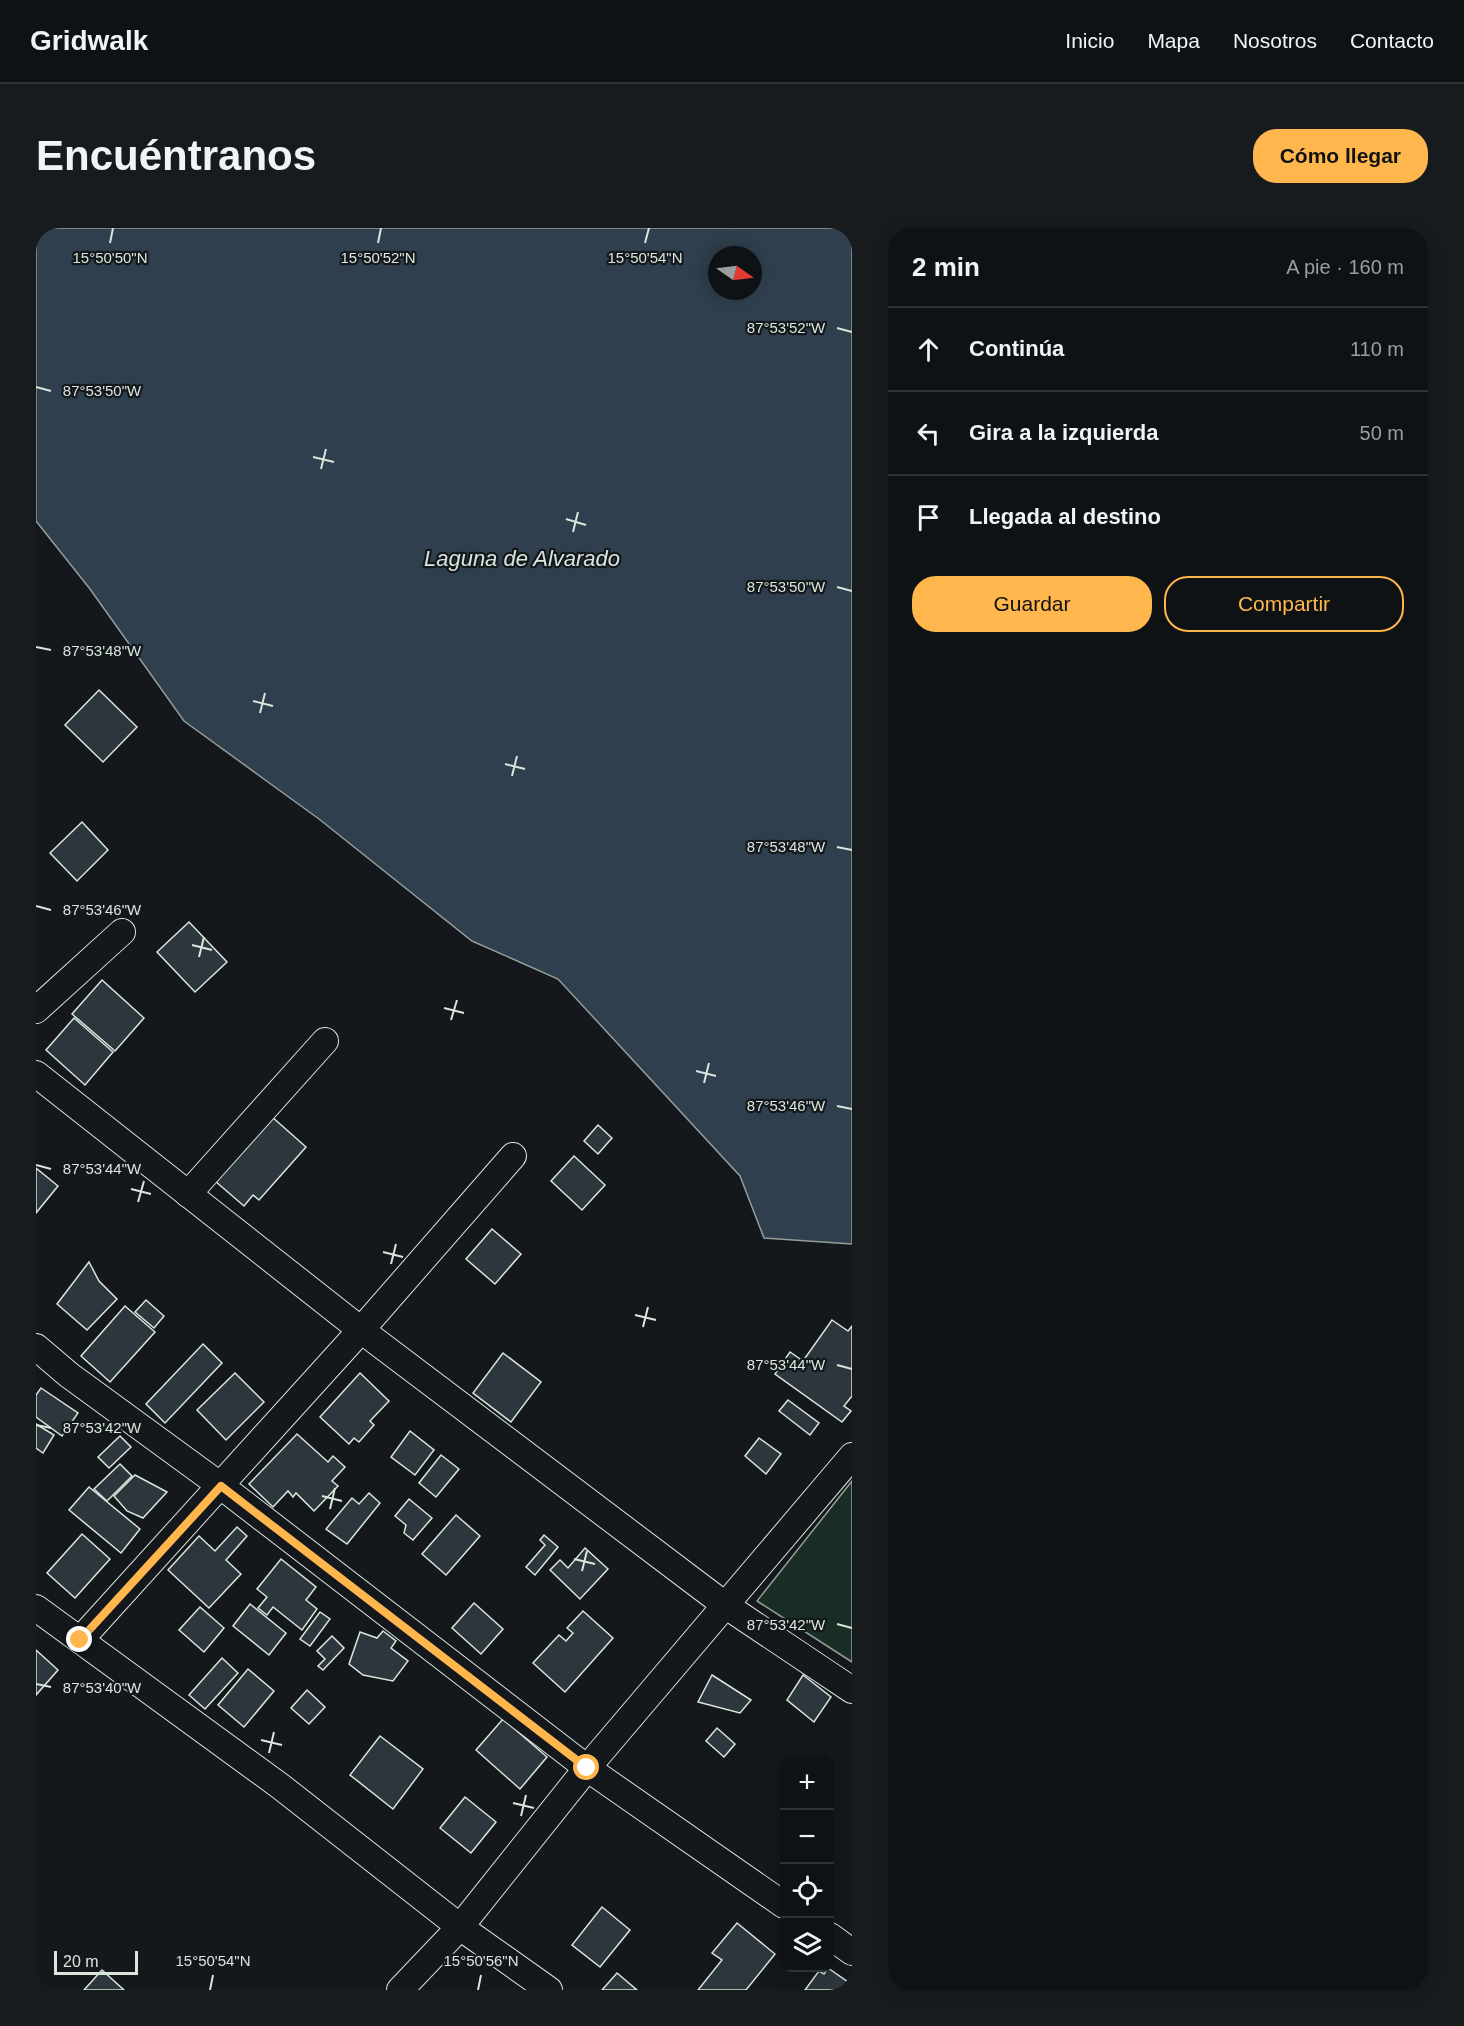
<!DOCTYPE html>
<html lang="es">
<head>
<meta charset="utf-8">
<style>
	body { margin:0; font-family:Arial,sans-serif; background:#181b1e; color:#f1f3f6 }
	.controls { position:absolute; right:18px; bottom:18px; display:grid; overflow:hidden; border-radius:12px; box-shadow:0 3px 15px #0003 }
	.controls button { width:54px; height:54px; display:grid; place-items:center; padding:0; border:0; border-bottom:2px solid #2f3234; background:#0f1215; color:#f1f3f6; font:30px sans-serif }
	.compass { position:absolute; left:672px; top:18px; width:54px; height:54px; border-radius:50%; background:#0f1215; box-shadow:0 3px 15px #0003; rotate:104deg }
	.scale { position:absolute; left:18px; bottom:15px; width:84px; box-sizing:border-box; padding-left:6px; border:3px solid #d8e6dc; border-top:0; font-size:16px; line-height:21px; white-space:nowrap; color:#d8e6dc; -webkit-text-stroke:4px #14181c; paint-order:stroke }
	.stop { position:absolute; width:18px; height:18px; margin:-14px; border:4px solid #ffb74d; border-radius:50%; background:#fff }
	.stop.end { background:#ffb74d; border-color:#fff; box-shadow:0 2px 6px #0008 }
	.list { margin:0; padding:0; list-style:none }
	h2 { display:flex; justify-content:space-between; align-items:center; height:78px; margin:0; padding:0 24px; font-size:26px }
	h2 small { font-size:20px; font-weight:400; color:#9b9ea0 }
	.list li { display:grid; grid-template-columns:39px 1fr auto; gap:18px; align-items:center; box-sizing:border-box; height:84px; padding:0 24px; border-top:2px solid #2f3234 }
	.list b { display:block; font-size:22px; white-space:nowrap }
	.list em { font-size:20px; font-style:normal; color:#9b9ea0 }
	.actions { display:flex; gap:12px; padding:18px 24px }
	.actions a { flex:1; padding:14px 0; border:2px solid #ffb74d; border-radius:24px; text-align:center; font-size:21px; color:#ffb74d }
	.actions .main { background:#ffb74d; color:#111 }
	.icon { flex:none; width:33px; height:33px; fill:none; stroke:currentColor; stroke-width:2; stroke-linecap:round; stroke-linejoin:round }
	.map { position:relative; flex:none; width:816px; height:1762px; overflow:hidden; border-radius:24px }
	header { display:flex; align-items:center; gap:36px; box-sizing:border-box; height:84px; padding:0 30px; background:#0f1215; border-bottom:2px solid #2f3234 }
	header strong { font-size:28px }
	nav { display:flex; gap:33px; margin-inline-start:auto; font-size:21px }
	.intro { display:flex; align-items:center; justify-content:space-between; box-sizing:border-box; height:144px; padding:0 36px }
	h1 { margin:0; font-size:42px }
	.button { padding:15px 27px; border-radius:24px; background:#ffb74d; color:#111; font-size:21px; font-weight:700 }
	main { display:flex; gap:36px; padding:0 36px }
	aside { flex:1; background:#0f1215; border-radius:24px; box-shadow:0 3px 15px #0003 }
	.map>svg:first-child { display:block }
</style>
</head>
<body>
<header>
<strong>Gridwalk</strong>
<nav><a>Inicio</a><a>Mapa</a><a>Nosotros</a><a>Contacto</a></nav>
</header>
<div class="intro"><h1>Encuéntranos</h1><a class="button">Cómo llegar</a></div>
<main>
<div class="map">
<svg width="816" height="1762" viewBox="0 0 816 1762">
	<rect width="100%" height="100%" fill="#14181c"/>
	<polygon fill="#1a2d24" stroke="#939e99" stroke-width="1.5" points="816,1253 816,1434 721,1373"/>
	<path fill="#2f3f4d" stroke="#939e99" stroke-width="1.5" fill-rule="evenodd" d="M0 0H816V1016L728 1010 704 948 522 751 436 713 283 591 148 493 54 361 0 293ZM681 27H717V63H681Z"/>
	<g fill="#2c363c" stroke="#d8e6dc" stroke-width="1.5">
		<polygon points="63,462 101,499 67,534 29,497"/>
		<polygon points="46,594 72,622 41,653 14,625"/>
		<polygon points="153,694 191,734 159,764 121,724"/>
		<polygon points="66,752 108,790 79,823 36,786"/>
		<polygon points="38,790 77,824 49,857 10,822"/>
		<polygon points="235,888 270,919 223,972 217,967 208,978 179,953"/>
		<polygon points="562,897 576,910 562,926 548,913"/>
		<polygon points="538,928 569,957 546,982 515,953"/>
		<polygon points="0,940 22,958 0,985"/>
		<polygon points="456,1001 485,1026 459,1056 430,1031"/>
		<polygon points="53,1034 63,1053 81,1071 51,1102 21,1076"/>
		<polygon points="110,1072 128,1088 118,1100 99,1084"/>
		<polygon points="89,1078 119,1104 74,1154 45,1128"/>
		<polygon points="796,1092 812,1103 816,1098 816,1168 808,1178 815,1183 806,1194 739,1146 754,1124 767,1133"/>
		<polygon points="167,1116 186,1135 129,1195 110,1176"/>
		<polygon points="467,1125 505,1154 475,1194 437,1165"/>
		<polygon points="199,1145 228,1174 190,1212 161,1182"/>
		<polygon points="324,1145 353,1173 334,1193 338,1197 323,1214 318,1210 313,1216 284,1189"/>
		<polygon points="5,1160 42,1185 26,1208 0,1189 0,1167"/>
		<polygon points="752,1172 783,1195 774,1207 743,1183"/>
		<polygon points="0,1196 18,1207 7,1225 0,1220"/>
		<polygon points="374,1203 398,1222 379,1247 355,1229"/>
		<polygon points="261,1206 292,1234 297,1228 309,1239 296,1253 302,1258 278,1283 260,1265 257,1269 252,1263 237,1279 213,1256"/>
		<polygon points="84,1208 95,1219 73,1240 62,1229"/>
		<polygon points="723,1210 745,1226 730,1246 709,1228"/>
		<polygon points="405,1227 423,1241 400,1269 383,1255"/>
		<polygon points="84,1236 96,1248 71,1273 58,1261"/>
		<polygon points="99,1247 131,1264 107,1290 91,1283 78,1268"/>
		<polygon points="53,1259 104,1301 85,1325 33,1282"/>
		<polygon points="333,1265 344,1275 311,1316 290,1301 316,1270 323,1276"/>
		<polygon points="373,1271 396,1290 377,1312 368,1305 370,1297 359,1288"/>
		<polygon points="420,1287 444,1308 410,1347 386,1326"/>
		<polygon points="201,1299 211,1308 190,1332 205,1346 173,1380 132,1342 163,1308 179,1323"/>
		<polygon points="46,1306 74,1331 39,1370 11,1345"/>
		<polygon points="508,1307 522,1319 499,1347 490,1339 509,1317 504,1312"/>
		<polygon points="549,1320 572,1341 544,1371 514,1342 524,1332 532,1340"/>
		<polygon points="245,1331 280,1359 270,1372 281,1381 266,1402 237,1379 231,1387 222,1380 231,1369 221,1361"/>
		<polygon points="438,1375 467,1401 445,1426 416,1400"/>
		<polygon points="214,1376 250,1405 233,1427 197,1398"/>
		<polygon points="164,1379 188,1400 168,1424 143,1402"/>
		<polygon points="547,1383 577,1410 529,1464 497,1435 523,1407 530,1413 537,1405 531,1400"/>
		<polygon points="284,1384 294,1391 274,1418 264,1411"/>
		<polygon points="347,1403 360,1413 355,1420 372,1433 357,1453 327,1447 313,1436 324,1404 341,1410"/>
		<polygon points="296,1408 308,1420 287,1442 282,1438 289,1431 281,1423"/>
		<polygon points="0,1422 22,1442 0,1467"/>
		<polygon points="186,1430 202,1445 169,1481 153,1467"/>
		<polygon points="212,1441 238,1463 208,1499 182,1477"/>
		<polygon points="676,1447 715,1472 704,1485 662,1474"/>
		<polygon points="767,1447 795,1469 778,1494 751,1472"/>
		<polygon points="271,1462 289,1479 273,1496 255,1480"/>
		<polygon points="467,1491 511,1529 484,1561 440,1522"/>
		<polygon points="681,1500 699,1516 688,1529 670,1513"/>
		<polygon points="344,1508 387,1541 357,1581 314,1547"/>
		<polygon points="429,1569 460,1594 435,1625 404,1600"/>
		<polygon points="566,1679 594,1702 564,1739 536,1717"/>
		<polygon points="701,1695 739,1726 710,1762 662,1762 686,1732 676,1725"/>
		<polygon points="792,1740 812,1754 806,1762 769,1762 783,1743 788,1746"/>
		<polygon points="66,1742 88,1762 48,1762"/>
		<polygon points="581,1745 601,1762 566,1762"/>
	</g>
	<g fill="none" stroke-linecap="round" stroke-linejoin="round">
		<g stroke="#d8e6dc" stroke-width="28">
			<g id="minor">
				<polyline points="0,782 86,704"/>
				<polyline points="0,846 325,1102 689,1377 816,1462"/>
				<polyline points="152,966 289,813"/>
				<polyline points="0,1119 33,1147 185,1258 551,1540 748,1677"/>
				<polyline points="0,1380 244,1558 424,1699 513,1762"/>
				<polyline points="44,1412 325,1102 477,928"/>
				<polyline points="794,1708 816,1724"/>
				<polyline points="364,1762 424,1699 551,1540 816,1228"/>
			</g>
		</g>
		<use href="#minor" stroke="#14181c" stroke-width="26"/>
	</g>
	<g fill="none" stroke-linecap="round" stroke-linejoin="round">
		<polyline stroke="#ffb74d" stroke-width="8" points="44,1412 185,1258 551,1540"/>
	</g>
	<path fill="none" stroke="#d8e6dc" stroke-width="2" d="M74 15 77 0M342 15 345 0M609 15 613 0M801 100 816 104M0 159 15 163M277 229 298 234M285 241 290 221M530 291 550 297M537 304 542 284M801 359 816 363M0 419 15 422M217 473 237 478M224 485 229 465M469 536 489 541M476 548 481 528M801 619 816 622M0 678 15 682M156 717 176 722M163 729 168 709M408 780 428 785M415 792 421 772M660 843 680 848M668 855 673 835M801 878 816 881M0 937 15 941M95 961 115 966M102 974 108 953M347 1024 367 1029M355 1036 360 1016M599 1087 620 1092M607 1099 612 1079M801 1137 816 1141M0 1197 15 1200M286 1268 306 1273M294 1281 299 1260M538 1331 559 1336M546 1343 551 1323M801 1396 816 1400M0 1456 15 1459M225 1512 246 1517M233 1525 238 1504M477 1575 498 1580M485 1588 490 1567M174 1762 177 1747M442 1762 445 1747"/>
	<g text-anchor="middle" stroke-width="4.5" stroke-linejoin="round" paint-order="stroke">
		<g font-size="22" font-style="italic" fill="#d8e6dc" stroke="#14181c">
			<text x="486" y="338">Laguna de Alvarado</text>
		</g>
	</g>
	<g font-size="15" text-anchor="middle" fill="#d8e6dc" stroke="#14181c" stroke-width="4.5" stroke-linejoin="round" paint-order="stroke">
		<text x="74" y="35">15°50'50"N</text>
		<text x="342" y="35">15°50'52"N</text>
		<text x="609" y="35">15°50'54"N</text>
		<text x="750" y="105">87°53'52"W</text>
		<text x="66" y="168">87°53'50"W</text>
		<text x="750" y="364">87°53'50"W</text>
		<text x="66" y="428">87°53'48"W</text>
		<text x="750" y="624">87°53'48"W</text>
		<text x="66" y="687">87°53'46"W</text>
		<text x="750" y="883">87°53'46"W</text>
		<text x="66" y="946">87°53'44"W</text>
		<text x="750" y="1142">87°53'44"W</text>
		<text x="66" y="1205">87°53'42"W</text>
		<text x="750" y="1402">87°53'42"W</text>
		<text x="66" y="1465">87°53'40"W</text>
		<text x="177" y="1738">15°50'54"N</text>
		<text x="445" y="1738">15°50'56"N</text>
	</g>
</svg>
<div class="controls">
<button>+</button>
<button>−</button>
<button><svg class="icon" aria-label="locate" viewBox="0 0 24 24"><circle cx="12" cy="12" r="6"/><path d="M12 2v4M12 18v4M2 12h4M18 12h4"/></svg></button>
<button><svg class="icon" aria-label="layers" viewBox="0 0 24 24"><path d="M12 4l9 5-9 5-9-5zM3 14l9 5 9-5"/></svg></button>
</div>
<svg class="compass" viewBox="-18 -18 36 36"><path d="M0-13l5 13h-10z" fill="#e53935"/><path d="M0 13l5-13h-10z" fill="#9b9ea0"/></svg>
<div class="scale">20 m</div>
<div class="stop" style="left:551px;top:1540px"></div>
<div class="stop end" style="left:44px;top:1412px"></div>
</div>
<aside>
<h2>2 min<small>A pie · 160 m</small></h2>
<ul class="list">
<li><svg class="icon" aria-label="ahead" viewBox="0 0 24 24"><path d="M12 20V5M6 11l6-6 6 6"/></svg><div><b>Continúa</b></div><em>110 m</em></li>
<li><svg class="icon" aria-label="left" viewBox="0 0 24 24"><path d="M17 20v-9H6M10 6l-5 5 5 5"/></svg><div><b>Gira a la izquierda</b></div><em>50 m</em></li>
<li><svg class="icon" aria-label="arrive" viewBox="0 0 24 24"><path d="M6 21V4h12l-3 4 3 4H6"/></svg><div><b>Llegada al destino</b></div></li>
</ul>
<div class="actions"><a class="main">Guardar</a><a>Compartir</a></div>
</aside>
</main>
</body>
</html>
